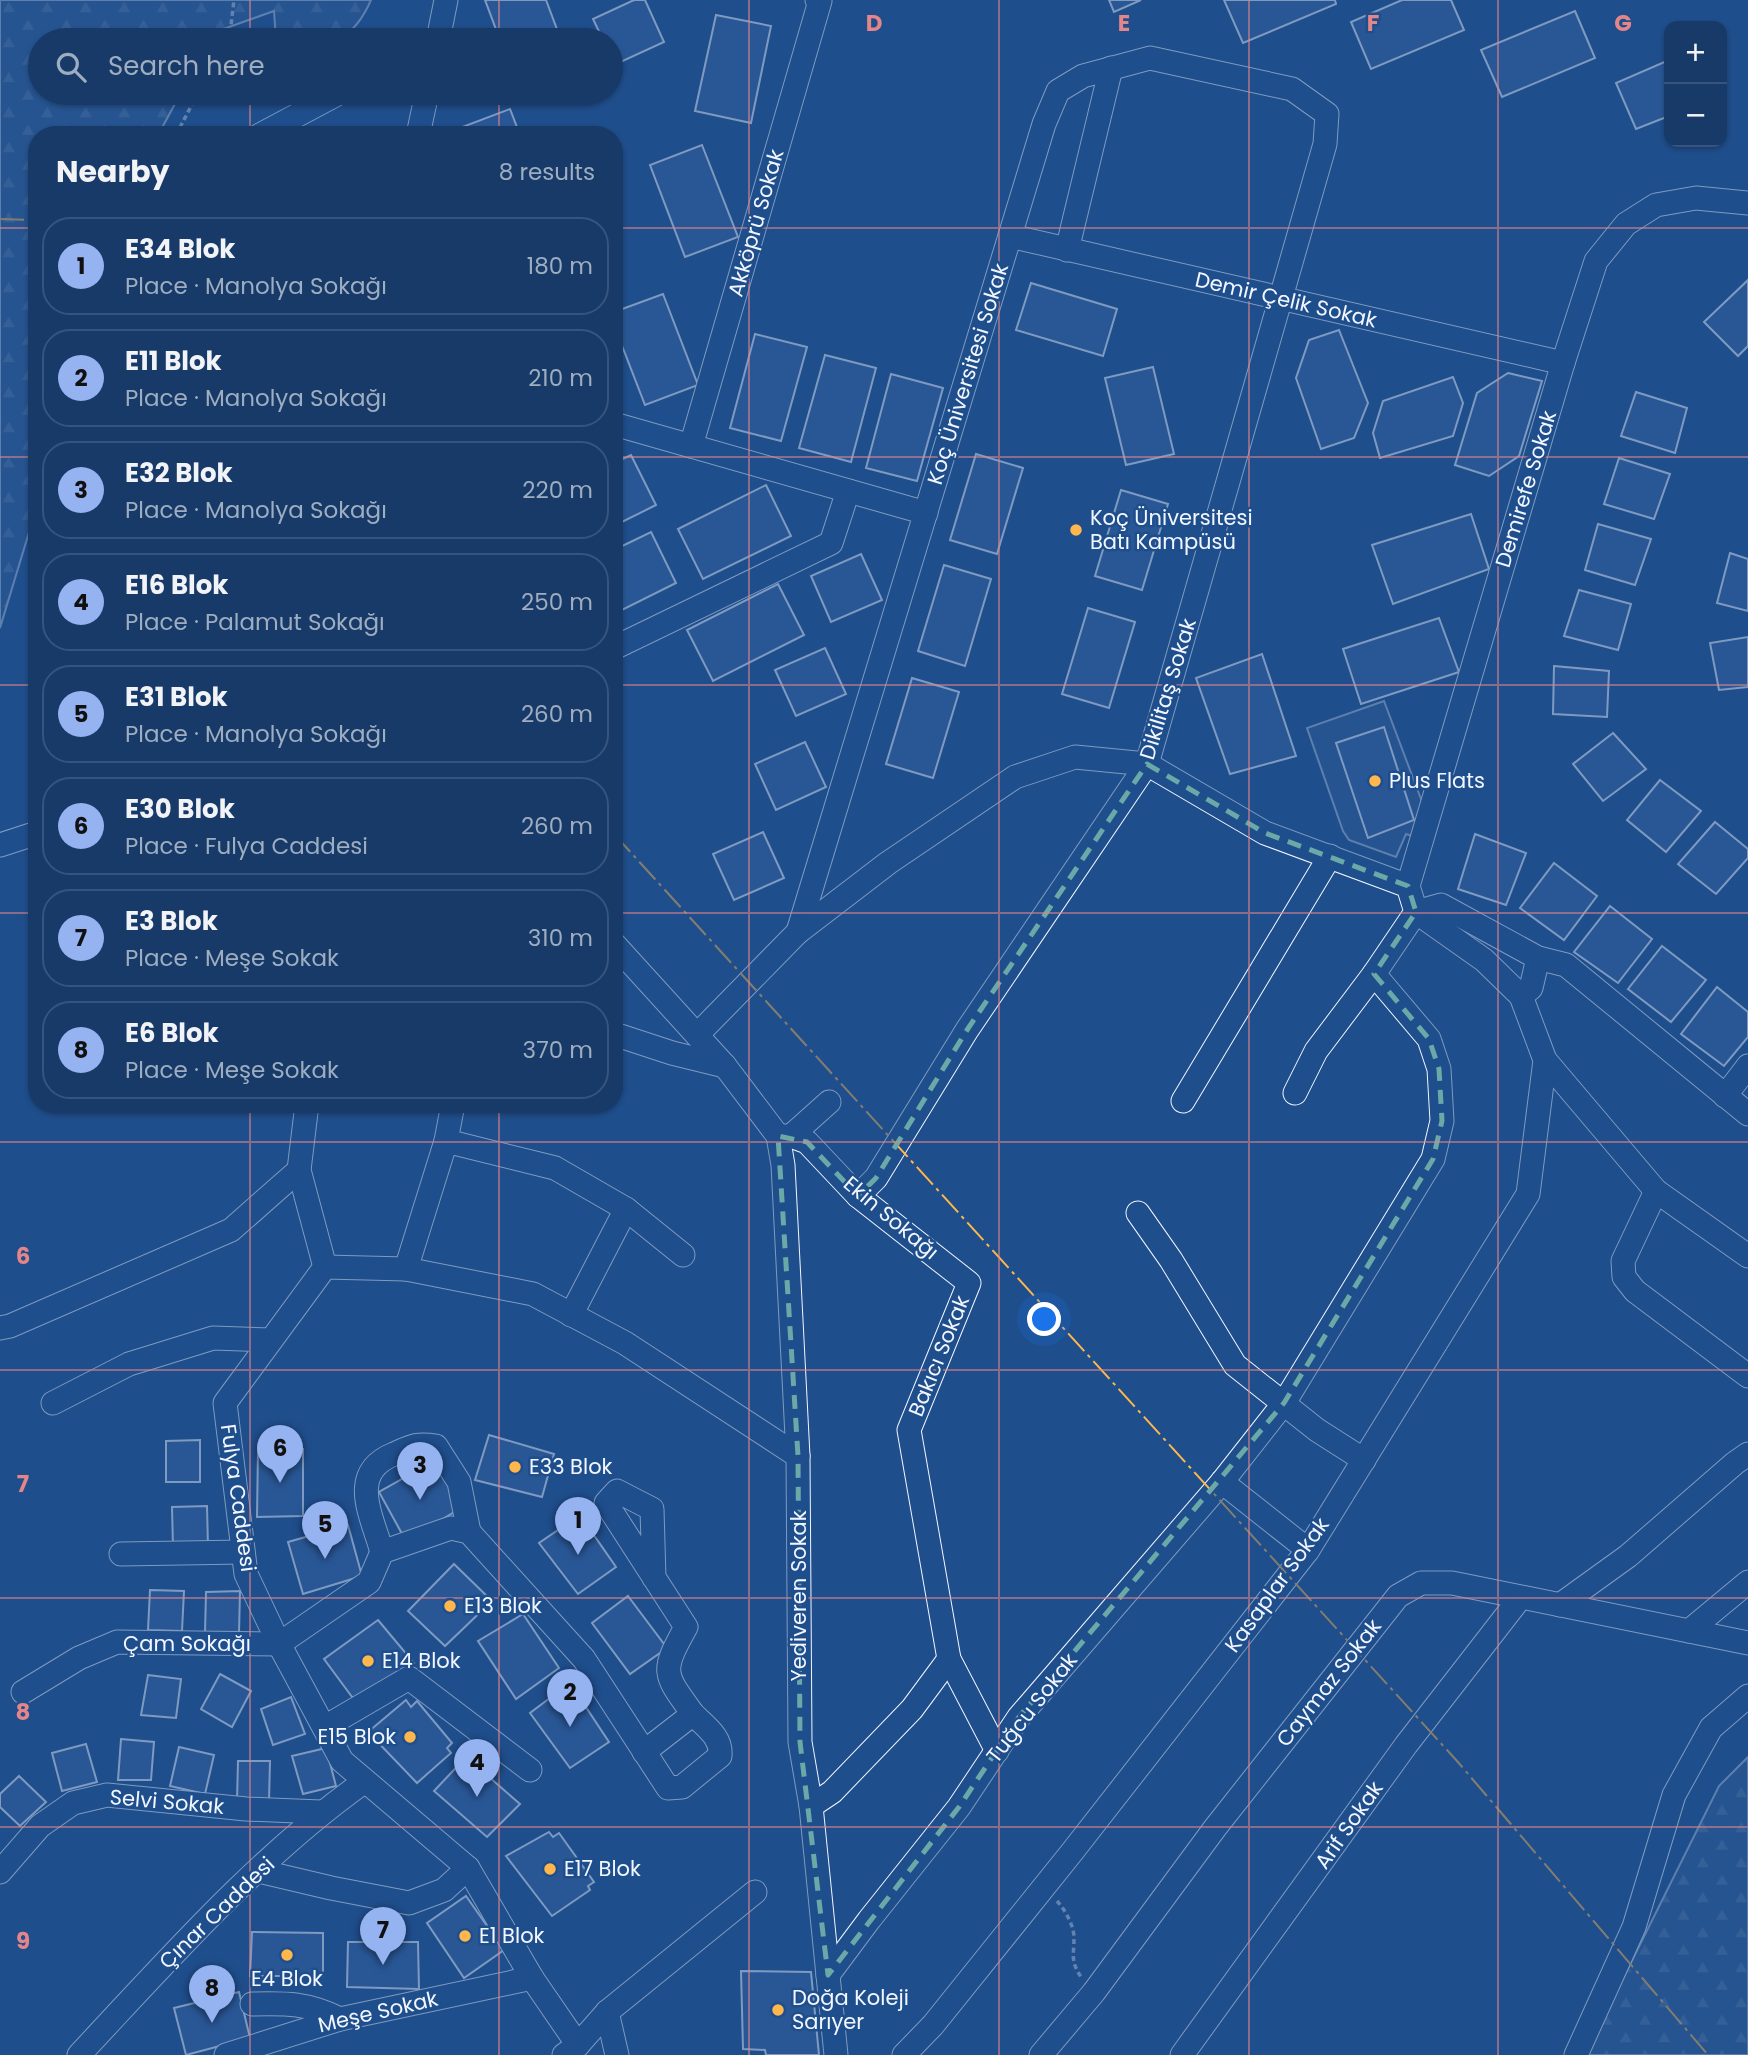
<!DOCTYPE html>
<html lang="en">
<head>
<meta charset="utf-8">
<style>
	body { margin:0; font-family:Poppins,sans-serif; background:#20416f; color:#f1f3f6 }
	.controls { position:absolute; right:21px; top:21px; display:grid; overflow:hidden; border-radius:14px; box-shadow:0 2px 5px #0004 }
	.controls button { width:63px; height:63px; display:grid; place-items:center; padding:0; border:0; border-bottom:2px solid #36547d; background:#173a69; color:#f1f3f6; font:35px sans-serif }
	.you { position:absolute; left:1045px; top:1320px; width:24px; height:24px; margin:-18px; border:5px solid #fff; border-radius:50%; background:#1a73e8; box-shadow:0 0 0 10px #1a73e833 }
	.badge { display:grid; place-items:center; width:46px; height:46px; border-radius:50%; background:#95b2f1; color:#111; font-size:23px; font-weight:700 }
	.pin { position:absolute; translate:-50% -58px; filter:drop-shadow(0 2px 4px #0008) }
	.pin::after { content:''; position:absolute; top:37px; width:24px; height:21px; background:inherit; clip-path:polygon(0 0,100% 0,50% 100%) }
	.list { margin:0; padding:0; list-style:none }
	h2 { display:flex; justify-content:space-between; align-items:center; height:91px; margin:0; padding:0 28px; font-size:30px }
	h2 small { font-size:23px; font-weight:400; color:#9eadc0 }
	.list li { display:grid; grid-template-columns:46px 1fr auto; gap:21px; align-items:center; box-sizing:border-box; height:98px; margin:0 14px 14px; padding:0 14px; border:2px solid #36547d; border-radius:28px }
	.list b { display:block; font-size:26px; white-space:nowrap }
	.list p { margin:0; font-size:23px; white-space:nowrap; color:#9eadc0 }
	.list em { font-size:23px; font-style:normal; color:#9eadc0 }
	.icon { flex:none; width:38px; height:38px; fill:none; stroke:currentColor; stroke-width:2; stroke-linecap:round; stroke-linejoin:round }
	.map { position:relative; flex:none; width:1748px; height:2055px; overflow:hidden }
	.search { position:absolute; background:#173a69; box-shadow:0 2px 5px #0004; left:28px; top:28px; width:595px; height:77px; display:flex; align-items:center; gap:18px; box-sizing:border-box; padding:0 24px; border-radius:38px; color:#9eadc0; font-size:26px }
	.panel { position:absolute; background:#173a69; box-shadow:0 2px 5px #0004; left:28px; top:126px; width:595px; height:987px; border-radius:28px }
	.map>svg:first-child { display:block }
</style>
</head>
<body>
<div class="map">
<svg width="1748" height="2055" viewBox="0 0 1748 2055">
	<defs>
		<pattern id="forest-firs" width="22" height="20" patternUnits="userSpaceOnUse" patternTransform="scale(1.75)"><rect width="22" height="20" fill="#305b95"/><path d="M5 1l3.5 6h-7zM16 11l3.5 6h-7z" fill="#4e73a5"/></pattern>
	</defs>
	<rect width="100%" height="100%" fill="#1f4e8c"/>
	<g fill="url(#forest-firs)" stroke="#a8bbd7" stroke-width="2">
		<path d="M0 0H371C348 52 325 40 276 40L274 11 212 33 208 40H40V93H181L158 135H37V506L0 628Z"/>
		<polygon points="1748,1757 1748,2055 1585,2055 1719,1786"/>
	</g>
	<polygon fill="#305b95" stroke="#a8bbd7" stroke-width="2" points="1384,701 1424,807 1412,836 1406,834 1396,857 1349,840 1343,831 1307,728"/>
	<g fill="#3563a3" stroke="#f2f6ff" stroke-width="2">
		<polygon points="485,0 546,0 561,40 500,40"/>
		<polygon points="634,0 645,0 664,42 614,65 611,58 611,40 603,40 593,19"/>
		<polygon points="1109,0 1141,0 1114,12"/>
		<polygon points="1224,0 1335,0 1336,4 1243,43"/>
		<polygon points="1402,0 1451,0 1464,30 1371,69 1351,22"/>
		<polygon points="1575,11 1595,58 1502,97 1481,50"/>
		<polygon points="716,15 771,26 751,123 695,111"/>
		<polygon points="1669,60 1669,116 1636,129 1616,83"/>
		<polygon points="510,109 520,135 460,135 457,129"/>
		<polygon points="702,145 738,237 685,257 650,165"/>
		<polygon points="1748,280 1748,346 1738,356 1704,322"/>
		<polygon points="1031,283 1117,309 1103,356 1016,330"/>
		<polygon points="663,294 698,385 645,405 614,325 614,312"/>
		<polygon points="1339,330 1368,403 1354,438 1321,449 1296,378 1309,340"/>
		<polygon points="755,334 807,347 781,441 730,428"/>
		<polygon points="825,355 876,368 851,462 799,448"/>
		<polygon points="1153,367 1174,454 1126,465 1105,378"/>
		<polygon points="1508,373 1542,381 1519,456 1489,476 1455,465 1477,393"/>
		<polygon points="891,374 943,388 917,481 866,468"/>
		<polygon points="1453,377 1463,403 1453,436 1380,458 1373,433 1383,401"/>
		<polygon points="1636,392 1687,408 1675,453 1621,436"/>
		<polygon points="976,454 1023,468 997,554 950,540"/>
		<polygon points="631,455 656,505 614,526 614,463"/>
		<polygon points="1619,458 1670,474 1654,519 1604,504"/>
		<polygon points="766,485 791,536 703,579 678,529"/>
		<polygon points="1121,490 1168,504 1142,590 1095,576"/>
		<polygon points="1471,514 1489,569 1393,604 1372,545"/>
		<polygon points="1598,524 1651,539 1635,585 1585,570"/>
		<polygon points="651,532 676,583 614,614 614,550"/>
		<polygon points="1730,553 1748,559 1748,611 1717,603"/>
		<polygon points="861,554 882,600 831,622 811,576"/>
		<polygon points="944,565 991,579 965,666 918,651"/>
		<polygon points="778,584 804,635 713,681 687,630"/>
		<polygon points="1579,590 1631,604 1618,650 1564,636"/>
		<polygon points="1088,608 1135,622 1109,708 1062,694"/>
		<polygon points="1439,618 1459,672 1361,704 1343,649"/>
		<polygon points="1748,637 1748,687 1719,690 1710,643"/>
		<polygon points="825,648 846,694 796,716 775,670"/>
		<polygon points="1262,654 1296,756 1230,774 1196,678"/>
		<polygon points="1554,666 1609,671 1607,717 1553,714"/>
		<polygon points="912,678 959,692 933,778 886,764"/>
		<polygon points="1384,727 1414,820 1368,838 1336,743"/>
		<polygon points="1613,733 1646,769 1603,801 1573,764"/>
		<polygon points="805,742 826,787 776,810 755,764"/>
		<polygon points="1660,780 1701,811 1666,852 1627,820"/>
		<polygon points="1715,822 1748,849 1748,858 1716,894 1678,864"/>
		<polygon points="763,832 784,878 734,900 713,854"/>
		<polygon points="1475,834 1526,853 1506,905 1458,889"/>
		<polygon points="1554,863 1597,896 1564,940 1520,908"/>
		<polygon points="1610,906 1652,939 1618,983 1574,952"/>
		<polygon points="1662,946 1706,980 1671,1022 1628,989"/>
		<polygon points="1717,987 1748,1012 1748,1037 1724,1066 1681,1034"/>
		<polygon points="489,1435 554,1454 542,1497 475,1480"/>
		<polygon points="200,1440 200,1482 166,1482 166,1441"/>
		<polygon points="258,1449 303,1449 303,1516 257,1517"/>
		<polygon points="434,1461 461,1508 406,1541 379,1492"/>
		<polygon points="207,1506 208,1547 173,1548 172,1507"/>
		<polygon points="580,1515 616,1567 578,1594 539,1543"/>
		<polygon points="348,1525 362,1576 303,1594 288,1542"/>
		<polygon points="454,1564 492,1601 445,1646 408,1611"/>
		<polygon points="150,1590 184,1591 182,1631 148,1630"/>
		<polygon points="240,1591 239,1633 205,1633 206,1592"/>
		<polygon points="628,1596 667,1648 630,1674 592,1623"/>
		<polygon points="523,1614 559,1668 516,1699 478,1641"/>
		<polygon points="378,1620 414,1663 355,1701 324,1659"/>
		<polygon points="220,1674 251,1691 232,1727 201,1709"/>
		<polygon points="148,1675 181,1679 176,1718 141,1715"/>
		<polygon points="570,1683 609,1742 570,1768 530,1713"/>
		<polygon points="291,1697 305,1734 273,1745 261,1709"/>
		<polygon points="406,1700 411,1707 417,1701 452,1743 447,1748 451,1753 417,1783 368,1732"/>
		<polygon points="121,1739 154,1742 151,1780 118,1780"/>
		<polygon points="86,1744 97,1782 62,1791 52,1753"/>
		<polygon points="179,1747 214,1755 205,1794 170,1786"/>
		<polygon points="326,1748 336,1786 303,1794 292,1756"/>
		<polygon points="466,1757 520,1804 487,1837 434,1791"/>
		<polygon points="238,1761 270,1761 269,1801 237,1801"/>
		<polygon points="19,1776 46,1802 20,1826 0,1807 0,1794"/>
		<polygon points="549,1832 553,1837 559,1833 594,1882 588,1886 590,1890 552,1916 506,1856"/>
		<polygon points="466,1896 504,1950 464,1978 427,1923"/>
		<polygon points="252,1932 323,1933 323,1976 250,1976"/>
		<polygon points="348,1942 418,1942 419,1989 347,1987"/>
		<polygon points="741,1971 811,1972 819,2055 766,2055 765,2050 743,2049"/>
		<polygon points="239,1992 250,2038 186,2055 174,2008"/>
	</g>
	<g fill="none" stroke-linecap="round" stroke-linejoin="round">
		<g stroke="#f2f6ff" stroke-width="25">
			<g id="minor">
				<polyline points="438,40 446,0"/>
				<polyline points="260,135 339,93"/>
				<polyline points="418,135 427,93"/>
				<polyline points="1010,236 1563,363"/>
				<polyline points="1067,250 1111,68"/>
				<polyline points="614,424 926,513"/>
				<polyline points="691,446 820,1 817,0"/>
				<polyline points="614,648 831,543 848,491"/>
				<polyline points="0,845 37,833"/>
				<polyline points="1408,886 1563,363 1596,261 1626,224 1656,205 1696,198 1748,203"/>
				<polyline points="1416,912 1484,960 1521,996 1545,1060 1656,1191 1748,1256"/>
				<polyline points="1416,912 1441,905 1538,958 1566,965 1748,1114"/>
				<polyline points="798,932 1044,124 1058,91 1083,76 1150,58 1292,89 1327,114 1325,144 1147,764 967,1030 876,1178 858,1196"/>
				<polyline points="614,944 725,1066 778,1136 783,1165 798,1456 800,1742 811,1806 836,2055"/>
				<polyline points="1521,996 1531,988 1538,958"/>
				<polyline points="614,1034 672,1053 725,1066"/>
				<polyline points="697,1035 798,932 888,863 1015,777 1075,757 1147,764 1265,833 1408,886 1416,912 1374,974 1316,1051 1295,1093"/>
				<polyline points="1725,1096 1748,1066"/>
				<polyline points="1183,1101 1330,856"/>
				<polyline points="307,1104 299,1170 325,1267"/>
				<polyline points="453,1104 446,1141 555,1168 626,1209 683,1255"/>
				<polyline points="778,1136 791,1136 807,1142 858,1196 969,1283 909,1430 949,1659 997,1751"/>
				<polyline points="791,1136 829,1102"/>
				<polyline points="1656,1191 1623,1261 1624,1277 1635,1291 1748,1376"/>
				<polyline points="1138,1213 1171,1260 1235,1365 1317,1430 1364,1460"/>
				<polyline points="406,1269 446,1141"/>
				<polyline points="571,1315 626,1209"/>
				<polyline points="0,1328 10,1326 231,1230 299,1170"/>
				<polyline points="53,1403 129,1364 213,1338 271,1340"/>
				<polyline points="1222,1482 1308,1550"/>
				<path d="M382 1552C372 1516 347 1473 394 1454 412 1446 416 1443 436 1446L459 1482 469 1532"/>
				<polyline points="121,1554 243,1552"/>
				<polyline points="1560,1605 1628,1556 1735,1463 1748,1454"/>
				<polyline points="1689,1631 1748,1582"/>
				<path d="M23 1692 79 1658 117 1642 279 1644 369 1582 382 1552 451 1528 469 1532 584 1659 668 1788 682 1787 720 1756C722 1737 706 1727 693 1714"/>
				<polyline points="325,1727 409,1678 530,1770"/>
				<path d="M644 1752 693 1714C663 1673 661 1672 686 1627L606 1503 617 1491 652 1509 654 1578"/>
				<polyline points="811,1806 832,1792 912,1709 949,1659"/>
				<polyline points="259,1871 331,1888 409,1903 444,1890 468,1868"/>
				<polyline points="0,1872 40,1826 73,1803 107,1795 246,1809 321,1812"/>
				<polyline points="828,1975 869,1920 959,1807 1019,1717 1222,1482 1284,1403 1433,1159 1442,1121 1439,1069 1429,1039 1374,974"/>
				<path d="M252 2004C287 2003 308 2003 340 2019"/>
				<polyline points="607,2012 617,2055"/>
				<polyline points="578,2045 532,1978 468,1868 342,1761 279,1644 246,1574 225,1403 325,1267 406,1269 533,1294 625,1343 798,1456"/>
				<path d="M79 2055C168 1960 259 1856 365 1781"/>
				<polyline points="226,2055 340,2019 532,1978"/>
				<polyline points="564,2055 578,2045 607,2012 755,1892"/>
				<polyline points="904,2055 933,2025 1072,1852 1308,1550 1528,1194 1545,1060"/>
				<polyline points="1041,2055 1094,1992 1215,1828 1398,1596 1421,1583 1452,1583 1748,1643"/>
				<polyline points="1182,2055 1406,1745 1520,1598"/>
				<polyline points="1576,2055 1634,1927 1674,1795 1711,1728 1748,1696"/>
			</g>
		</g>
		<g stroke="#b3c4dc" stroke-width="3.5" stroke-dasharray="5 3.5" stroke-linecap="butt">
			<polyline points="226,40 230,34 234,0"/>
			<polyline points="176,135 198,93"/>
			<path d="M1057 1901C1065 1910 1074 1925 1074 1938 1074 1956 1070 1960 1081 1977"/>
		</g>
		<use href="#minor" stroke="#1f4e8c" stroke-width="23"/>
		<g stroke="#ffb74d" stroke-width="2" stroke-dasharray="24 5 3.5 5" stroke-linecap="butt">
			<polyline points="0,219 37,220"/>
			<polyline points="614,834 1457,1761 1708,2055"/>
		</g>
	</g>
	<path d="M0 0H1748V2055H0ZM1147 764 1265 833 1408 886 1416 912 1374 974 1429 1039 1439 1069 1442 1121 1433 1159 1284 1403 1019 1717 959 1807 828 1975 800 1742 798 1456 778 1136 807 1142 858 1196 876 1178 967 1030Z" fill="#1f4e8c" fill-opacity=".55" fill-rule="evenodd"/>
	<path fill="none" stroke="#6aa9a8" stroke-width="5" stroke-dasharray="14 9" stroke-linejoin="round" d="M1147 764 1265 833 1408 886 1416 912 1374 974 1429 1039 1439 1069 1442 1121 1433 1159 1284 1403 1019 1717 959 1807 828 1975 800 1742 798 1456 778 1136 807 1142 858 1196 876 1178 967 1030Z"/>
	<path fill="none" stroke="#e38589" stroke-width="2" stroke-opacity="0.55" d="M250 0V40M499 0V40M749 0V2055M999 0V2055M1249 0V2055M1498 0V2055M250 93V135M499 93V135M0 228H37M614 228H1748M0 457H37M614 457H1748M0 685H37M614 685H1748M0 913H37M614 913H1748M250 1104V2055M499 1104V2055M0 1142H1748M0 1370H1748M0 1598H1748M0 1827H1748"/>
	<g fill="#ffb74d" stroke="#1f4e8c" stroke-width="2.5">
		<circle cx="1076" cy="530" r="7"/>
		<circle cx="1375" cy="781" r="7"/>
		<circle cx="515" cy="1467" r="7"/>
		<circle cx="450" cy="1606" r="7"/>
		<circle cx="368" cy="1661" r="7"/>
		<circle cx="410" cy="1737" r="7"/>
		<circle cx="550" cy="1869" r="7"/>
		<circle cx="465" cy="1936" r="7"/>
		<circle cx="287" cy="1955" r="7"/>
		<circle cx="778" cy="2010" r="7"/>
	</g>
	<g text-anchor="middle" stroke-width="5" stroke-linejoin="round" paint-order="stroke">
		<g font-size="21" fill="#f2f6ff" stroke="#1f4e8c">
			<text transform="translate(756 223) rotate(-74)" y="7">Akköprü Sokak</text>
			<text transform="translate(1286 300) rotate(13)" y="7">Demir Çelik Sokak</text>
			<text transform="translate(968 374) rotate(-73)" y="7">Koç Üniversitesi Sokak</text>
			<text transform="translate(1526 489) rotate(-73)" y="7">Demirefe Sokak</text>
			<text transform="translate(1168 689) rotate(-73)" y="7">Dikilitaş Sokak</text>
			<text transform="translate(891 1218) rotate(40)" y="7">Ekin Sokağı</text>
			<text transform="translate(939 1356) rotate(-68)" y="7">Bakıcı Sokak</text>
			<text transform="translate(238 1498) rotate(82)" y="7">Fulya Caddesi</text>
			<text transform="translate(1277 1585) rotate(-54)" y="7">Kasaplar Sokak</text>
			<text transform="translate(799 1596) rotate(-90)" y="7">Yediveren Sokak</text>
			<text x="187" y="1651">Çam Sokağı</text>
			<text transform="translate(1329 1683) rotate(-52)" y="7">Caymaz Sokak</text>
			<text transform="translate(1032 1708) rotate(-52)" y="7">Tuğcu Sokak</text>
			<text transform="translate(167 1802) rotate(5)" y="7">Selvi Sokak</text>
			<text transform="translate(1349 1825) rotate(-55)" y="7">Arif Sokak</text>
			<text transform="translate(217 1913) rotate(-44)" y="7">Çınar Caddesi</text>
			<text transform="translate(378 2012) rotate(-13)" y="7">Meşe Sokak</text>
		</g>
		<g font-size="21" fill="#f2f6ff" stroke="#1f4e8c" text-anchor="start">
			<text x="1090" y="525">Koç Üniversitesi<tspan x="1090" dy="24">Batı Kampüsü</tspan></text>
			<text x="1389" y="788">Plus Flats</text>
			<text x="529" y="1474">E33 Blok</text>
			<text x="464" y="1613">E13 Blok</text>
			<text x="382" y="1668">E14 Blok</text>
			<text x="396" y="1744" text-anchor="end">E15 Blok</text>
			<text x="564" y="1876">E17 Blok</text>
			<text x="479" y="1943">E1 Blok</text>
			<text x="287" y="1986" text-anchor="middle">E4 Blok</text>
			<text x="792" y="2005">Doğa Koleji<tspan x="792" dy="24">Sarıyer</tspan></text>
		</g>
	</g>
	<g font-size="23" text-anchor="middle" font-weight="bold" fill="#e38589" stroke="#1f4e8c" stroke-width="5" stroke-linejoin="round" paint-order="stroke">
		<text x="874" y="31">D</text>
		<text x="1124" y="31">E</text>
		<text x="1373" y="31">F</text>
		<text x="1623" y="31">G</text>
		<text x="23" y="1264">6</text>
		<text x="23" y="1492">7</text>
		<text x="23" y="1720">8</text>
		<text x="23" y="1949">9</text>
	</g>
</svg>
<div class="controls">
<button>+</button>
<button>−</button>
</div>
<div class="you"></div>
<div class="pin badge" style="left:578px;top:1555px">1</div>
<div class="pin badge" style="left:570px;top:1727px">2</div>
<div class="pin badge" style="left:420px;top:1500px">3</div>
<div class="pin badge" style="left:477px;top:1797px">4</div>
<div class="pin badge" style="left:325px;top:1559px">5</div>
<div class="pin badge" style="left:280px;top:1483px">6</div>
<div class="pin badge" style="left:383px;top:1965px">7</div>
<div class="pin badge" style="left:212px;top:2023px">8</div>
<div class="search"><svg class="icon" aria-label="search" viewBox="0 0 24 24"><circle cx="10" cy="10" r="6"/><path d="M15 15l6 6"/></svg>Search here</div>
<section class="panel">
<h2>Nearby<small>8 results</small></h2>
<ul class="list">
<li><span class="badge">1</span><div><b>E34 Blok</b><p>Place · Manolya Sokağı</p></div><em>180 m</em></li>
<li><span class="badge">2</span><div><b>E11 Blok</b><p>Place · Manolya Sokağı</p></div><em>210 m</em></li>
<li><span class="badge">3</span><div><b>E32 Blok</b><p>Place · Manolya Sokağı</p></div><em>220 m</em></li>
<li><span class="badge">4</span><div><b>E16 Blok</b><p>Place · Palamut Sokağı</p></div><em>250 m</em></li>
<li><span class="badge">5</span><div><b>E31 Blok</b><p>Place · Manolya Sokağı</p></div><em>260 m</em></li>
<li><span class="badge">6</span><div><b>E30 Blok</b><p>Place · Fulya Caddesi</p></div><em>260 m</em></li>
<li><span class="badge">7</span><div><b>E3 Blok</b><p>Place · Meşe Sokak</p></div><em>310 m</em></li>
<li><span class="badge">8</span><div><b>E6 Blok</b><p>Place · Meşe Sokak</p></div><em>370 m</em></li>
</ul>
</section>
</div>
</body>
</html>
